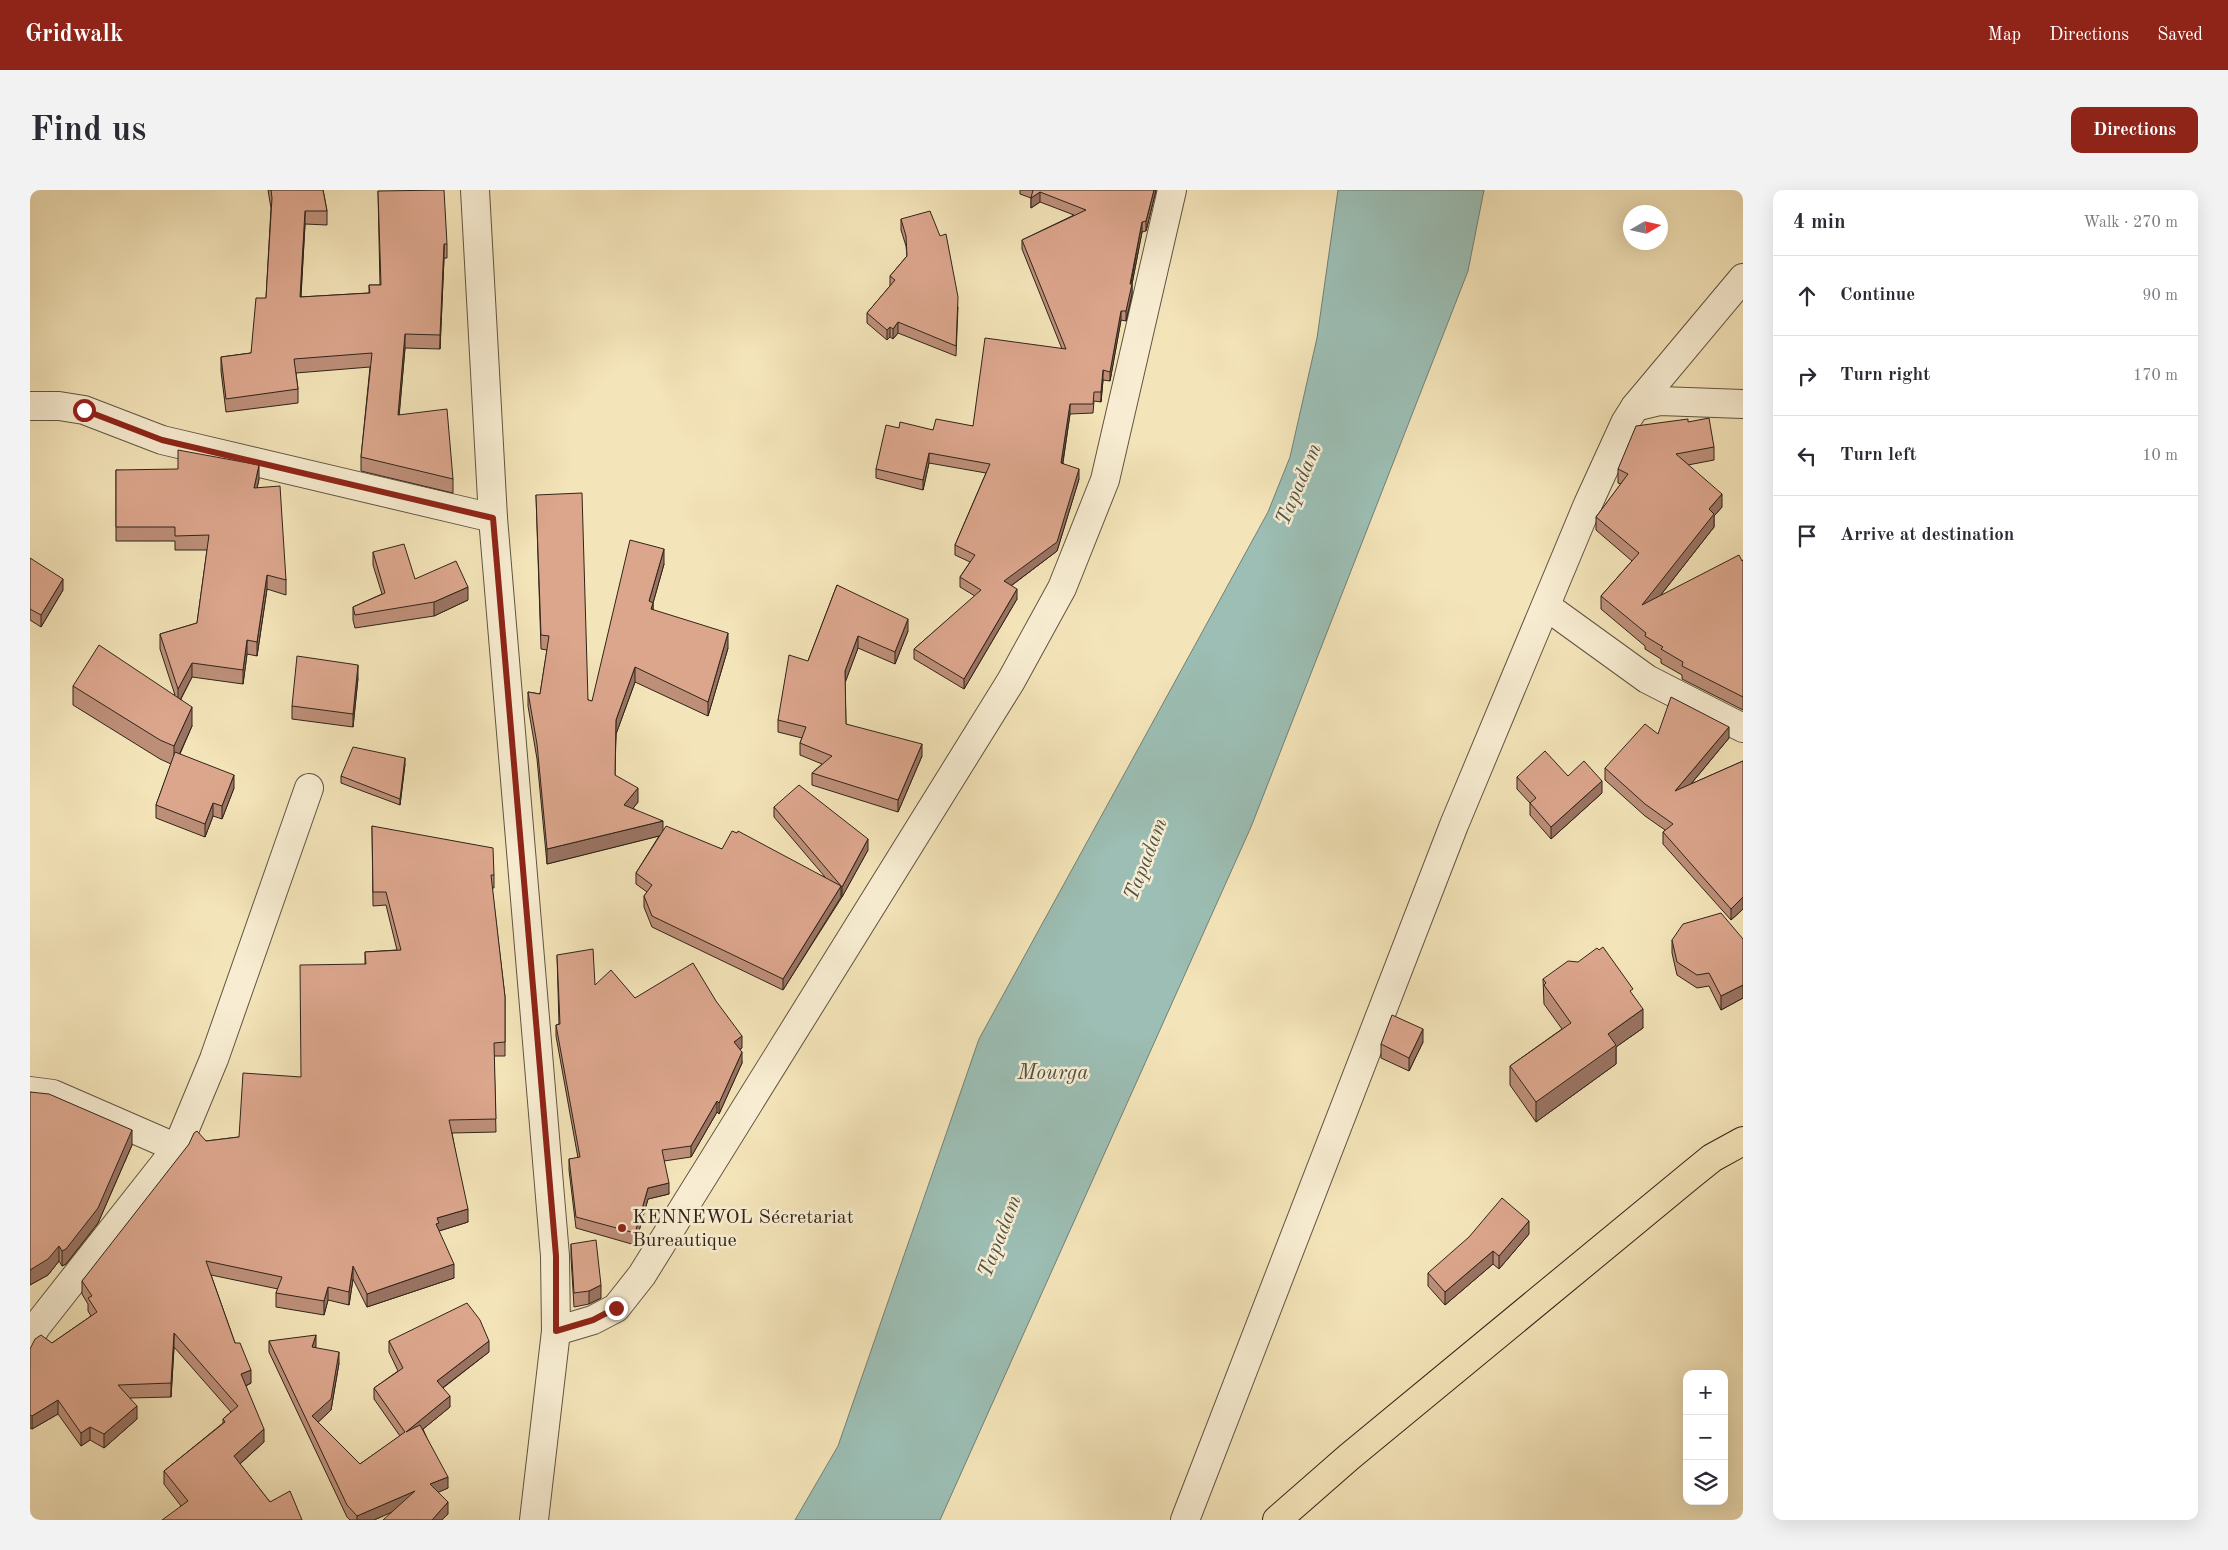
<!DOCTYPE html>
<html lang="en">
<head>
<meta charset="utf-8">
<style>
	body { margin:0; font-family:"Old Standard TT",serif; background:#f2f2f3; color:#2b2b33 }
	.controls { position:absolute; right:15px; bottom:15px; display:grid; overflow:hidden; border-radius:10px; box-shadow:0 5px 20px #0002 }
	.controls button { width:45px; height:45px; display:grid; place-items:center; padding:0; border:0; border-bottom:1px solid #e1e1e2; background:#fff; color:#2b2b33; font:25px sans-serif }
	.compass { position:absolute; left:1593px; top:15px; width:45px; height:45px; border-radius:50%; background:#fff; box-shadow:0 5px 20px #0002; rotate:81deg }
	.stop { position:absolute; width:15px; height:15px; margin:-11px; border:4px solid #8f2418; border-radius:50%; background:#fff }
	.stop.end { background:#8f2418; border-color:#fff; box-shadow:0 1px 5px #0008 }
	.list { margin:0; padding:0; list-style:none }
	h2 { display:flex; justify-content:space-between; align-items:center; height:65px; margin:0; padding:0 20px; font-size:21px }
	h2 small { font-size:16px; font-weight:400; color:#7c7c81 }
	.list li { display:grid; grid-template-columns:32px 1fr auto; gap:15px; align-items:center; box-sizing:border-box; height:80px; padding:0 20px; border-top:1px solid #e1e1e2 }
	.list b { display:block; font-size:19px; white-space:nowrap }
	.list em { font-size:16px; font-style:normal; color:#7c7c81 }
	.icon { flex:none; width:28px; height:28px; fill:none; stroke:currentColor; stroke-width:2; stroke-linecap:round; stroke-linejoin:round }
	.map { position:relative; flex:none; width:1713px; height:1330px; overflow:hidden; border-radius:10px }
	header { display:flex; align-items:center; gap:30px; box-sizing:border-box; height:70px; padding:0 25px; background:#8f2418; color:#fff }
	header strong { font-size:24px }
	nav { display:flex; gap:28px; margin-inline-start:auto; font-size:18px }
	.intro { display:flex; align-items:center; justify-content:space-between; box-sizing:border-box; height:120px; padding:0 30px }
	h1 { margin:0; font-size:35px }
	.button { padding:12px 22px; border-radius:10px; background:#8f2418; color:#fff; font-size:18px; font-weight:700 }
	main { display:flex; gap:30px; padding:0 30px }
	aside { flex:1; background:#fff; border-radius:10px; box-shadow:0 5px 20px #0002 }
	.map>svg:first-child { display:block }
</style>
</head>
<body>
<header>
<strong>Gridwalk</strong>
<nav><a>Map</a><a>Directions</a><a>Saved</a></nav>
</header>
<div class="intro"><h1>Find us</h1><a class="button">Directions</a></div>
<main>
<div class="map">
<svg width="1713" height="1330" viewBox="0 0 1713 1330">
	<rect width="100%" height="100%" fill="#f4e4b9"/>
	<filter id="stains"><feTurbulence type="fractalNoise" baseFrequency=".004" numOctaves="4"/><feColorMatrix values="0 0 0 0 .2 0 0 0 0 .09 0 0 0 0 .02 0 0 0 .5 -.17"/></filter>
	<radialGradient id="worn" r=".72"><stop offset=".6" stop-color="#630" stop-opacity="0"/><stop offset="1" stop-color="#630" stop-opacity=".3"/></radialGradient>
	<polygon fill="#9cbeb4" stroke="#718076" points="1308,0 1454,0 1438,81 1221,637 910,1330 765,1330 808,1256 949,849 1238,322 1260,267 1287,148"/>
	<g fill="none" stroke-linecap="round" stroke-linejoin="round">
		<g stroke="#615441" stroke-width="30">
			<g id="minor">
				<polyline points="445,0 463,328 525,1066 526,1141 504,1330"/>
				<polyline points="0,216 29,216 54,220 132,250 463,328"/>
				<polyline points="1605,217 1630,211 1713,214"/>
				<polyline points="1516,416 1617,489 1713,538"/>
				<polyline points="0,901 23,904 147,958"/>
				<polyline points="526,1141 563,1130 586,1118 612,1085 981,491 1032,398 1075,290 1142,0"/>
				<polyline points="0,1148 6,1137 147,958 184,869 279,598"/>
				<polyline points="1155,1330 1424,635 1558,314 1595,233 1605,217 1713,88"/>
			</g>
		</g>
		<g stroke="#302419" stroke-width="30">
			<polyline id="major" points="1247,1330 1319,1267 1661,985 1682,968 1713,951"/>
		</g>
		<use href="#minor" stroke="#f8edd2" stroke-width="28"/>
		<use href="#major" stroke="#f4e4b9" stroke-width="28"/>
	</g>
	<g fill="#bd8f79" stroke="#302419">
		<polygon points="238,0 293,0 297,21 297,35 275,34 271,107 339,103 339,95 350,95 348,1 417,54 417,68 414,68 410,159 375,158 369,225 423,289 423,303 331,281 331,267 340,177 266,183 268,199 268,213 196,222 191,181 191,167 221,163 236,108 241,18"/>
		<polygon points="990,0 1126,0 1116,41 1112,42 1102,94 1102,104 1096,131 1091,130 1080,191 1073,190 1071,212 1064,211 1063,223 1040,224 1033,273 1049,289 1027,361 981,396 987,409 934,499 884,469 884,459 945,406 930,397 930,387 940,372 925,365 925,355 956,283 899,273 893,300 846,288 846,279 869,238 903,240 943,236 1032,159 992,59 992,50 1044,25 1010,12 1001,18 1001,8 990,4"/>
		<polygon points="871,29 928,117 926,166 868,143 863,149 860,147 857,150 837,133 837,123 860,96 860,86 877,66 876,56 871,40"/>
		<polygon points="1658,232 1684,257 1684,270 1658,275 1692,317 1684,326 1684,337 1630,406 1713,370 1713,520 1652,489 1652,485 1631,473 1631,469 1615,459 1615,456 1571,419 1571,406 1602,371 1566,340 1566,327 1591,294 1588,293 1588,279"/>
		<polygon points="86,280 229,289 227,298 256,390 256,405 237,399 227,466 217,464 213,494 162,487 151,509 162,536 150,564 204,598 192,629 183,626 175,647 126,628 126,615 141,574 130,569 43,515 43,496 145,505 130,459 130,444 167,433 177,360 145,360 145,351 86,351"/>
		<polygon points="506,305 558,510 562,511 634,374 623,413 623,420 698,458 678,526 605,492 586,544 585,585 608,612 603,618 633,641 692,659 795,687 744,627 744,617 838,660 812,707 753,800 622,737 614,717 614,706 617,702 606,694 606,683 629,646 517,674 507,569 498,516 498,502 510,504 517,460 511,459"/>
		<polygon points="343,362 385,389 438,410 404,426 325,438 323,430 323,417 352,404 343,375"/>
		<polygon points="0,368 33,400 11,437 0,430"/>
		<polygon points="807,395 878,441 865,474 828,458 815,492 816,534 892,566 868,622 782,595 782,583 792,574 770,565 770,553 772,548 748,542 748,530 778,471"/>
		<polygon points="328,488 323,537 262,529 262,516"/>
		<polygon points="1628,544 1699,548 1661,594 1713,571 1713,719 1701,730 1633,654 1633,642 1635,640 1615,626 1575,590 1575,578"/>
		<polygon points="375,574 370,615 311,593 311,586"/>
		<polygon points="1538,586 1572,603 1521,649 1500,625 1500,613 1487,599 1487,587"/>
		<polygon points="342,636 464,685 464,698 462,698 475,807 475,866 464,866 466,942 422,943 438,1032 409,1041 409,1042 424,1088 337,1117 323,1089 319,1115 298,1110 294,1125 246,1117 246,1103 248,1099 181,1085 205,1153 221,1193 216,1196 234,1252 210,1274 240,1312 272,1330 151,1316 134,1294 134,1281 193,1233 193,1229 201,1222 144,1157 141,1207 100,1208 107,1229 74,1258 60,1250 51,1256 28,1224 2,1239 0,1238 0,1159 22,1153 61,1126 58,1121 58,1114 52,1104 52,1091 176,951 209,947 271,887 335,774 335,762 367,760 356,715 343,716"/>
		<polygon points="1713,749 1713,808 1691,820 1679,796 1667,798 1647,785 1642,763 1642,750"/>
		<polygon points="527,765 565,795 605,808 712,858 710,859 712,873 689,924 687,922 661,967 634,971 639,1004 618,1009 605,1055 546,1038 539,980 539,969 548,968 526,846 526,835 529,834"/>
		<polygon points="1513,789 1603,805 1613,838 1586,857 1586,874 1506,932 1480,895 1480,876 1532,839 1514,814"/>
		<polygon points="1393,852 1379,881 1351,868 1351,854"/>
		<polygon points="0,902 102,955 68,1033 36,1074 32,1076 29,1071 18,1085 0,1095"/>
		<polygon points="1499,1044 1469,1079 1463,1074 1415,1115 1398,1096 1398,1083"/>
		<polygon points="541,1054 571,1108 559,1114 544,1117 541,1067"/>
		<polygon points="239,1151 285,1157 309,1173 301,1220 288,1232 330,1274 370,1246 344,1209 344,1198 368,1181 359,1162 359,1151 459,1162 413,1198 420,1217 393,1239 418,1298 408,1302 418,1324 361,1322 344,1330 320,1330 317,1327 239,1162"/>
	</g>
	<g fill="#9a7463" stroke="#302419">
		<polygon points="1124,0 1126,0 1116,41 1116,31"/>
		<polygon points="1010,2 1010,12 1001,18 1001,8"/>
		<polygon points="275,21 275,34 270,120 270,107"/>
		<polygon points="1112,32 1112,42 1102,94 1102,104 1096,131 1096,121"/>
		<polygon points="414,54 414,68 410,159 410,145"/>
		<polygon points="1091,121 1091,130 1080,191 1080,182"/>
		<polygon points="868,132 868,143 863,149 863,139"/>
		<polygon points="860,137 860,147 857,150 857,140"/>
		<polygon points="375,144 375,158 368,239 368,225"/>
		<polygon points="1073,180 1073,190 1071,212 1071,202"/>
		<polygon points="1040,214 1040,224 1031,283 1031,273"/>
		<polygon points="899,263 899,273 893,300 893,290"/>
		<polygon points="229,275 229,289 224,312 224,298"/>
		<polygon points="1049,279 1049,289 1027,361 974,401 974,391"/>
		<polygon points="1692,304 1692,317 1684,326 1684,337 1612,429 1612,415 1679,319"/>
		<polygon points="634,359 634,374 623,413 623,427 619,411"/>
		<polygon points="237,385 237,399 227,466 227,452"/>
		<polygon points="33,389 33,400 11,437 11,425"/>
		<polygon points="438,397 438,410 404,426 404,412"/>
		<polygon points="987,399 987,409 934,499 934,489"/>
		<polygon points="878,429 878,441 865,474 865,462"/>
		<polygon points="698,443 698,458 678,526 678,512"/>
		<polygon points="828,446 828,458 815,493 815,481"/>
		<polygon points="217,450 217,464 213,494 213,480"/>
		<polygon points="162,473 162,487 148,514 148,499"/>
		<polygon points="328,475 328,488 323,537 323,524"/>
		<polygon points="605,477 605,492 586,544 584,592 586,530"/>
		<polygon points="162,517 162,536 144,576 144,556"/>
		<polygon points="1699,537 1699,548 1645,613 1645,601"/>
		<polygon points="892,554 892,566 868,622 868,610"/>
		<polygon points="375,568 375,574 370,615 370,609"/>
		<polygon points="204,585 204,598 192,629 192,616"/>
		<polygon points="1572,591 1572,603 1521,649 1521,637"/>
		<polygon points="608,598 608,612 594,630 594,615"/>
		<polygon points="183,613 183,626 175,647 175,634"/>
		<polygon points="633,631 633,645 517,674 517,659"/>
		<polygon points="838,649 838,660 812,707 812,697"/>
		<polygon points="811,696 811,707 753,800 753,789"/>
		<polygon points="1713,707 1713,719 1701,730 1701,719"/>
		<polygon points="1713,795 1713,808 1691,820 1691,806"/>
		<polygon points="1613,819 1613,838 1586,857 1586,874 1506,932 1506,912 1578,844"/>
		<polygon points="1393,839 1393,852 1379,881 1379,868"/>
		<polygon points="712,846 712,858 704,863 704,852"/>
		<polygon points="712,862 712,873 689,924 689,913"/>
		<polygon points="687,911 687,922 661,967 661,956"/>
		<polygon points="102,940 102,955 68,1033 36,1074 32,1076 32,1061"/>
		<polygon points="639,993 639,1004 618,1009 605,1055 605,1043 618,998"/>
		<polygon points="438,1019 438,1032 409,1041 409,1047 406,1034 407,1028"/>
		<polygon points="1499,1031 1499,1044 1469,1079 1469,1066"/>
		<polygon points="29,1056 29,1071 18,1085 0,1095 0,1080"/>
		<polygon points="1463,1061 1463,1074 1415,1115 1415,1102"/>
		<polygon points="424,1074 424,1088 337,1117 337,1104"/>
		<polygon points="323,1076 323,1089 319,1115 319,1102"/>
		<polygon points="571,1095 571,1108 559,1114 559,1101"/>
		<polygon points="298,1097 298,1110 294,1125 294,1111"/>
		<polygon points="144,1143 144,1157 141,1207 141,1193"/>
		<polygon points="286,1145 286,1156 282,1168 282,1157"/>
		<polygon points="459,1151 459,1162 407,1202 407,1191"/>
		<polygon points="309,1162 309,1173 301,1220 282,1238 282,1226"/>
		<polygon points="221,1180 221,1193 211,1198 211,1184"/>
		<polygon points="420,1206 420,1217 376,1253 376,1242"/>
		<polygon points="28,1210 28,1224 2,1239 2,1226"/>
		<polygon points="107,1216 107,1229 74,1258 74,1244"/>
		<polygon points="60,1237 60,1250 51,1256 51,1243"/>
		<polygon points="234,1239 234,1252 204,1279 204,1266"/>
		<polygon points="418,1287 418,1298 400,1306 400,1294"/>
		<polygon points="385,1301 385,1312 344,1330 327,1330 327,1326"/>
		<polygon points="418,1312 418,1324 412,1330 402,1330"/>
	</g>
	<g fill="#dca68d" stroke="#302419">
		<polygon points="241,0 293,0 297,21 275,21 270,107 340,103 339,95 351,95 348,1 414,0 417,54 414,54 410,145 375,144 368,225 417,219 423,289 331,267 342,163 264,169 268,199 196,209 191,167 221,163 226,108 236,108 242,8"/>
		<polygon points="1003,0 1124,0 1116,31 1112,32 1100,94 1102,94 1096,121 1091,121 1080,182 1073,180 1071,202 1064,202 1063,214 1040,214 1031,273 1049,279 1027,352 974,391 987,399 934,489 884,459 951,400 930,387 945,365 925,355 960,274 899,263 893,290 846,279 856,235 869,238 870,232 903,240 906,229 943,236 955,148 1036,159 992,50 1056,20 1010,2 1001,8"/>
		<polygon points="900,21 910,46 916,44 928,107 926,156 868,132 863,139 860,137 857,140 837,123 865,90 860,86 877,66 876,46 871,29"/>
		<polygon points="1679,228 1684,257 1646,264 1692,304 1679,319 1684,324 1612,415 1709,365 1712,371 1713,370 1713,507 1652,476 1653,472 1631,459 1633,457 1615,446 1616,443 1571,406 1609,363 1566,327 1598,284 1588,279 1606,236 1658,229 1658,232"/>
		<polygon points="148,260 229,275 224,298 250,296 256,390 237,385 227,452 217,450 213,480 162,473 148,499 130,444 167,433 179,345 145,346 145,337 86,337 86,280 148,279"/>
		<polygon points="552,303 558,510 562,511 600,350 634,359 619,411 623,413 621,419 698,443 678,512 605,477 586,530 585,585 608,598 594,615 633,631 517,659 507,554 498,502 510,504 519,446 511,445 506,305"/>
		<polygon points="374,354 385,389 426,371 438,397 404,412 325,425 323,417 355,403 343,362"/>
		<polygon points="0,368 33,389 11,425 0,419"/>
		<polygon points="807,395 878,429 865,462 828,446 815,481 816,534 892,554 868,610 782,583 802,566 770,553 776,537 748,530 759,465 778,471"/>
		<polygon points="69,455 162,517 144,556 130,550 43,496"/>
		<polygon points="267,466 328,475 323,524 262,516"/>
		<polygon points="1641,507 1699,537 1645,601 1713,571 1713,707 1701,719 1633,642 1643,634 1615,614 1575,578 1615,534 1628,544"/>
		<polygon points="323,557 375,568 370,609 311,586"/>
		<polygon points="1515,561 1538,586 1554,571 1572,591 1521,637 1500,613 1506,608 1487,587"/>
		<polygon points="145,562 204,585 192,616 183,613 175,634 126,615"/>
		<polygon points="769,595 838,649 812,697 744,617"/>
		<polygon points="342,636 463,658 464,685 461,685 475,807 475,852 464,853 466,929 419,930 438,1019 407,1028 409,1033 406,1034 424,1074 337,1104 323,1076 319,1102 298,1097 294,1111 246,1103 252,1087 176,1071 205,1153 210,1153 221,1180 211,1184 234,1239 204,1266 240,1312 260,1301 272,1330 132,1330 158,1311 134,1281 195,1232 193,1229 208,1216 144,1143 141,1193 88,1195 107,1216 74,1244 60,1237 51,1243 28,1210 2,1226 0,1225 0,1159 5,1149 11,1145 22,1153 67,1122 58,1108 62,1106 52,1091 159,954 164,943 167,941 176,951 209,947 213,883 271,887 270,775 336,774 335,762 371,760 356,702 343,702"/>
		<polygon points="636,636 692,659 702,641 707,643 708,641 811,696 753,789 622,726 614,706 622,695 606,683"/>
		<polygon points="1691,723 1713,749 1713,795 1691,806 1679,783 1667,785 1647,772 1642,750 1653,734"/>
		<polygon points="1573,757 1603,799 1600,801 1613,819 1578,844 1586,855 1506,912 1480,876 1541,833 1514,795 1516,793 1513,789 1538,771 1548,772 1567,758 1569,760"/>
		<polygon points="563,759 565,795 581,780 605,808 663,773 686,811 712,846 704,852 712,862 689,913 687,911 661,956 632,960 639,993 618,998 605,1043 546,1027 539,969 550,967 526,835 530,834 527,765"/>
		<polygon points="1362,825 1393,839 1379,868 1351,854"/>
		<polygon points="0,902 19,904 102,940 68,1018 36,1059 32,1061 29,1056 18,1069 0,1080"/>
		<polygon points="1472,1008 1499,1031 1469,1066 1463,1061 1415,1102 1398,1083 1439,1047"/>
		<polygon points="566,1050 571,1095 559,1101 544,1103 541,1054"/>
		<polygon points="437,1113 450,1130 459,1151 407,1191 420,1206 376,1242 390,1235 418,1287 400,1294 418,1312 402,1330 353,1330 385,1301 327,1326 317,1315 239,1151 286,1145 282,1157 309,1162 301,1209 282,1226 330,1274 375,1242 344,1198 373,1178 359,1151"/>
	</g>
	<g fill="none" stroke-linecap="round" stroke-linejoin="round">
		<polyline stroke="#8f2418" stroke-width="6" points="54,220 132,250 463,328 526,1066 526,1141 563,1130 586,1118"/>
	</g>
	<circle fill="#8f2418" stroke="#f8edd2" stroke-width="2" cx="592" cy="1038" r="5"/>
	<g text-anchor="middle" stroke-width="5" stroke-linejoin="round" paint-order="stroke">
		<g font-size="20" fill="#302419" stroke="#f8edd2" text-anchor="start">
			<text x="602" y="1033">KENNEWOL Sécretariat<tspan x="602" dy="23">Bureautique</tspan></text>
		</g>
		<g font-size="21" font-style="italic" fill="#505248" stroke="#f8edd2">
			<text transform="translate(1268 294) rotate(-67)" y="7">Tapadam</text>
			<text transform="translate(1115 669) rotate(-69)" y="7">Tapadam</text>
			<text x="1023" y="889">Mourga</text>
			<text transform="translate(969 1046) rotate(-69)" y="7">Tapadam</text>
		</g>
	</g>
	<rect width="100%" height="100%" filter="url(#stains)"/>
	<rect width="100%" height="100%" fill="url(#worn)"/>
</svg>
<div class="controls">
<button>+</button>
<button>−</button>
<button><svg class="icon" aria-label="layers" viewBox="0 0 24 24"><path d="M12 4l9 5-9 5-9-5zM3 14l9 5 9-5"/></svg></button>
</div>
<svg class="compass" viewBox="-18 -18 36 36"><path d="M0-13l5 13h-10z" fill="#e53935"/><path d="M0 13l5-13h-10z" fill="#7c7c81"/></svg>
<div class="stop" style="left:54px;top:220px"></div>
<div class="stop end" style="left:586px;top:1118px"></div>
</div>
<aside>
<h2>4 min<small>Walk · 270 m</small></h2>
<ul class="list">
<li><svg class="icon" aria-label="ahead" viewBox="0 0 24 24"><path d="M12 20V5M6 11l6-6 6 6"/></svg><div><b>Continue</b></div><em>90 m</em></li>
<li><svg class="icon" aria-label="right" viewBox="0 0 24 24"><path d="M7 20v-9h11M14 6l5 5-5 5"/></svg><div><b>Turn right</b></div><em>170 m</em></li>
<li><svg class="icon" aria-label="left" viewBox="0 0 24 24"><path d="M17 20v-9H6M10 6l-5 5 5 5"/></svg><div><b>Turn left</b></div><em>10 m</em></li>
<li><svg class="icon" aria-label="arrive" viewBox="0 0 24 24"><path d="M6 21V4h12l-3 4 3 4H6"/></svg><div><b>Arrive at destination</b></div></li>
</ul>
</aside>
</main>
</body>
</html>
